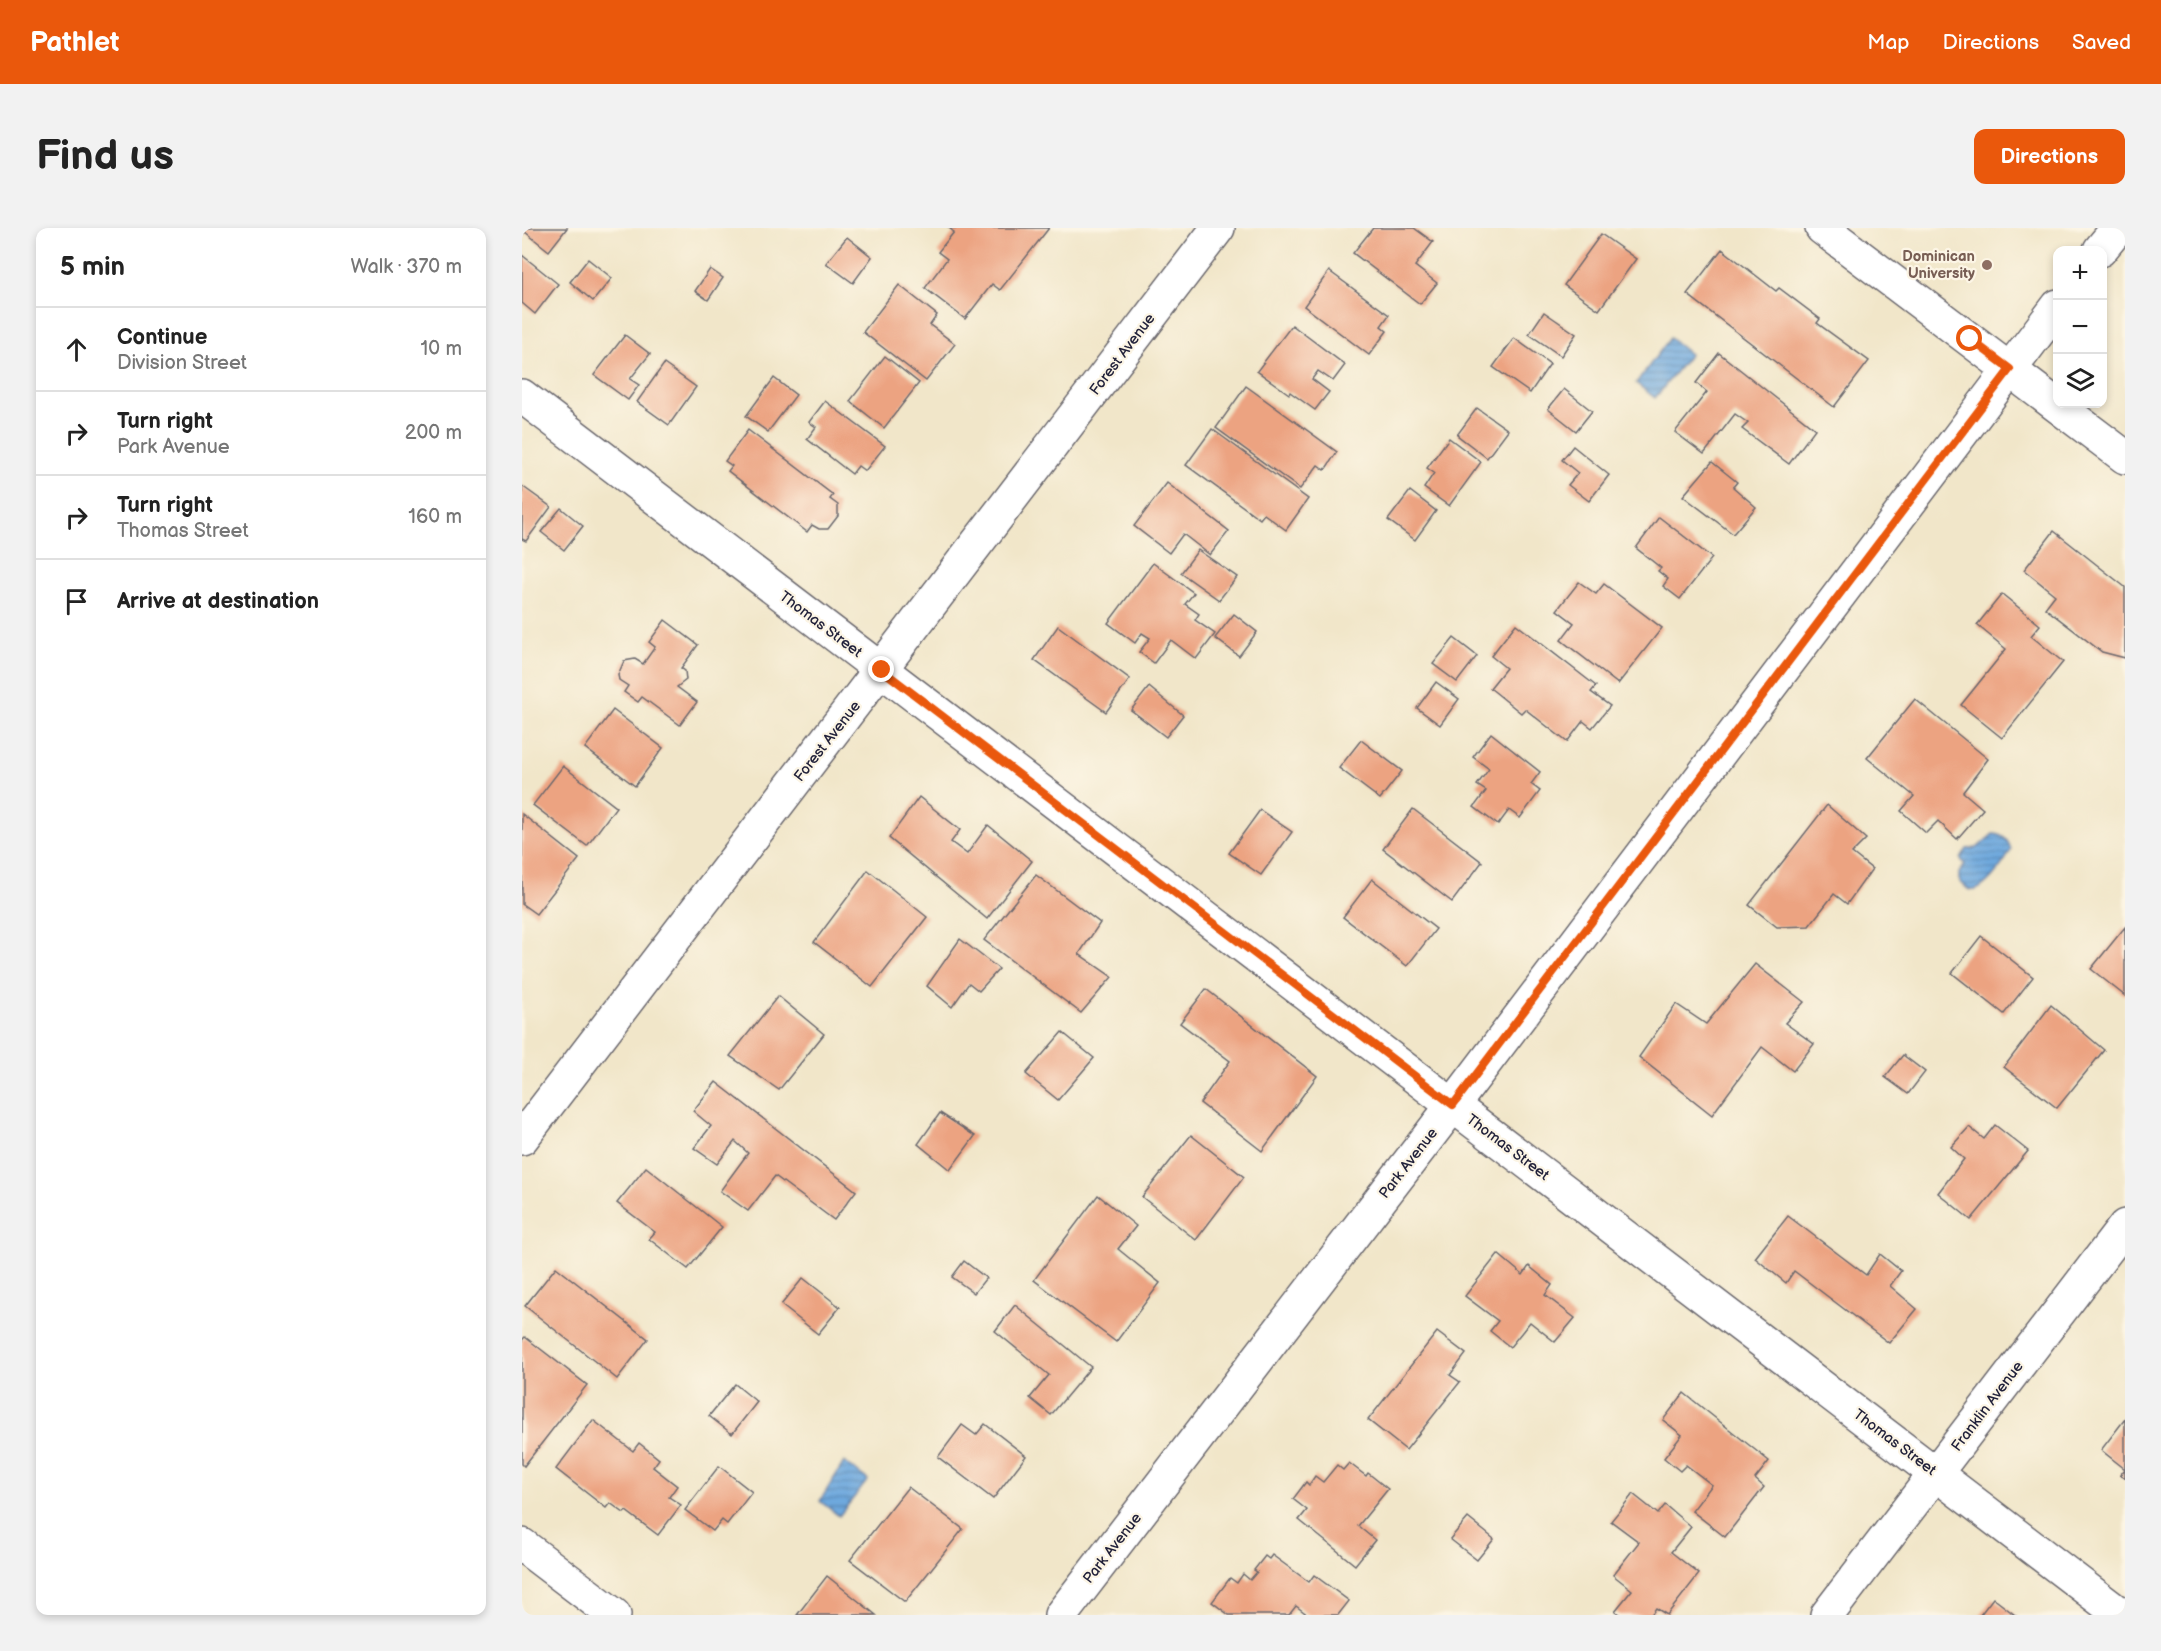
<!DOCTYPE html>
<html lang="en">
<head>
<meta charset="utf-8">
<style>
	body { margin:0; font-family:"Balsamiq Sans",sans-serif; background:#f2f2f2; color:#222 }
	.controls { position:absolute; right:18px; top:18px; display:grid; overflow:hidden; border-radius:12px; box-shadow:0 3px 9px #0003 }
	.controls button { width:54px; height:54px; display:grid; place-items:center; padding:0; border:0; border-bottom:2px solid #e0e0e0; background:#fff; color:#222; font:30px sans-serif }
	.stop { position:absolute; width:18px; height:18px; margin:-14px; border:4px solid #ea580c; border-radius:50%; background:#fff }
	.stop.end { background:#ea580c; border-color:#fff; box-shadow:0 2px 6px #0008 }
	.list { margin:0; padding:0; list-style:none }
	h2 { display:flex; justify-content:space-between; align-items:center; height:78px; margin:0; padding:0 24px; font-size:26px }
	h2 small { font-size:20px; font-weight:400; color:#767676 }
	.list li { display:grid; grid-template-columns:39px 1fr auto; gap:18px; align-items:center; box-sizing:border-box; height:84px; padding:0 24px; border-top:2px solid #e0e0e0 }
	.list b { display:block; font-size:22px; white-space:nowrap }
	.list p { margin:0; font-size:20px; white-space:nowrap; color:#767676 }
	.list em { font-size:20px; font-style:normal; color:#767676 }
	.icon { flex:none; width:33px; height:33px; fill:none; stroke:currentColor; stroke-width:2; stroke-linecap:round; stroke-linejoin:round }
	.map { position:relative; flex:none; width:1603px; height:1387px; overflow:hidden; border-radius:12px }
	header { display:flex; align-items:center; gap:36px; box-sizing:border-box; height:84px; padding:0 30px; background:#ea580c; color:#fff }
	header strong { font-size:28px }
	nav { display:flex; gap:33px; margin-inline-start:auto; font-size:21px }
	.intro { display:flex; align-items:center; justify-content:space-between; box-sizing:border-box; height:144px; padding:0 36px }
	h1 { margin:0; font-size:42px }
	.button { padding:15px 27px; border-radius:12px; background:#ea580c; color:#fff; font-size:21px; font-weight:700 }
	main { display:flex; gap:36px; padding:0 36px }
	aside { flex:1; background:#fff; border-radius:12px; box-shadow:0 3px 9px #0003 }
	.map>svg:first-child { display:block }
</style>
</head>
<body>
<header>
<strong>Pathlet</strong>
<nav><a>Map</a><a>Directions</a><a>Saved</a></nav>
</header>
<div class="intro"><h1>Find us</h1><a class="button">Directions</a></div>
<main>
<aside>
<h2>5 min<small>Walk · 370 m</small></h2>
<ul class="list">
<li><svg class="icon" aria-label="ahead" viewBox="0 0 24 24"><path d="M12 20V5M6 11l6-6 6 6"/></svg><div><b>Continue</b><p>Division Street</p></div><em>10 m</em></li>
<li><svg class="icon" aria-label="right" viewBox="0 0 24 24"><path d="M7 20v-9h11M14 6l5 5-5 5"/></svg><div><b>Turn right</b><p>Park Avenue</p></div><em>200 m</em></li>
<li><svg class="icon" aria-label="right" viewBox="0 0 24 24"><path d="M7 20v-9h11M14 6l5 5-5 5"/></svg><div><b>Turn right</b><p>Thomas Street</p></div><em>160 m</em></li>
<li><svg class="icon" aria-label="arrive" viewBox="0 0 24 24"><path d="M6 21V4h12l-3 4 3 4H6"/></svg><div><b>Arrive at destination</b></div></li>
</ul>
</aside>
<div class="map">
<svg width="1603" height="1387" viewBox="0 0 1603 1387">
	<defs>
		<pattern id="water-rules" width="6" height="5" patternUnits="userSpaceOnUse" patternTransform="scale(1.5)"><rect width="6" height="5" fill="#6ea9de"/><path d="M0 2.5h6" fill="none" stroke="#5a89b5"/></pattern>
	</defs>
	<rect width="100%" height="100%" fill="#fcf5e5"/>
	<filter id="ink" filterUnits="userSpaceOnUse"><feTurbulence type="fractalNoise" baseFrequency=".0167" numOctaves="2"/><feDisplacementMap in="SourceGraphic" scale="12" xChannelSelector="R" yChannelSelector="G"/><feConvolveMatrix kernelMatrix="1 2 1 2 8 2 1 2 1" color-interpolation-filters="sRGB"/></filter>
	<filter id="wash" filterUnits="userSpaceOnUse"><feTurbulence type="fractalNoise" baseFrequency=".008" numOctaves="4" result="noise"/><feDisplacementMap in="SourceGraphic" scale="24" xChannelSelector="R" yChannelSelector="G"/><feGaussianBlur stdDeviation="1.35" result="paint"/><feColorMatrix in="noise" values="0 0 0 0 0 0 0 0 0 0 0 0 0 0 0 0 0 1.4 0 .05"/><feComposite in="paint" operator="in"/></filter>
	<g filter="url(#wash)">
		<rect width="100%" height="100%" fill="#f1e6c9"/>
		<g fill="url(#water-rules)" stroke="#48668c" stroke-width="1.5">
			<polygon points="1148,110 1168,126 1133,170 1114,155"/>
			<path d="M1471 606C1482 607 1486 612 1489 622 1484 632 1461 666 1448 662 1444 660 1440 655 1437 652V645L1443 637 1439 631 1445 621 1455 620Z"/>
			<polygon points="322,1234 346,1252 317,1288 298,1273"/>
		</g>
		<g id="blocks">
			<g fill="#eca381">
				<polygon points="0,0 45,0 27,23 3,4 0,7"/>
				<polygon points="427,0 527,0 478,62 470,56 443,91 403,60 425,31 416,24 432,4"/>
				<polygon points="851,0 892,0 911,14 893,38 915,55 898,76 831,25"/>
				<polygon points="1079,6 1114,31 1077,82 1042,57"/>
				<polygon points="325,9 350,29 331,55 304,35"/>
				<polygon points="1200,21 1254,63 1257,60 1298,91 1295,95 1347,133 1312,179 1165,66"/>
				<polygon points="0,27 36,56 13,86 0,75"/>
				<polygon points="66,31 90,50 71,73 48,54"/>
				<polygon points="188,41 201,50 186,72 173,63"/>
				<polygon points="807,43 867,87 859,98 865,103 847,127 782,78"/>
				<polygon points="377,57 415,87 408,97 433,116 404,153 341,104"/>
				<polygon points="1022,84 1054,106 1039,128 1007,106"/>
				<polygon points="770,97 823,137 811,153 796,143 790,151 807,164 793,182 768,164 767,166 735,143"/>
				<polygon points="103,107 128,126 108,151 117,157 106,172 72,147"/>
				<polygon points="992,110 1028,136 1008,165 971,139"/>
				<polygon points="1197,125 1293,201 1267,236 1220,201 1226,195 1213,186 1182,226 1153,204 1185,164 1174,155"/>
				<polygon points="363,128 397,155 362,200 328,173"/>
				<polygon points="142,136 174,159 147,197 115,174"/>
				<polygon points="252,150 274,167 246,204 224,188"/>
				<polygon points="724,158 815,224 803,242 796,237 778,261 694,200"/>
				<polygon points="1042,161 1070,183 1054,203 1026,181"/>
				<polygon points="303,173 363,218 343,243 336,238 330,246 285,211 294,199 287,194"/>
				<polygon points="955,180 986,202 965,230 935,207"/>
				<polygon points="690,201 786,271 764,302 742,286 738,291 664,237"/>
				<polygon points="226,202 311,267 308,271 316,277 316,288 306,301 297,301 290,297 285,304 206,243 210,238 203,233"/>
				<polygon points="927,210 959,234 927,278 902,260 912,245 905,240"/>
				<polygon points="1051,218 1087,247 1067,273 1046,257 1056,245 1040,232"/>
				<polygon points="1190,234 1215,254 1211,259 1234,279 1211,306 1161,268"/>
				<polygon points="645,255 707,303 688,327 661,306 647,325 612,298"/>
				<polygon points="0,258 29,279 4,313 0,311"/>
				<polygon points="888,263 914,283 893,312 866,292"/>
				<polygon points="39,280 61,298 42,322 19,304"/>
				<polygon points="1137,289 1190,330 1158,371 1141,358 1146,351 1136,343 1139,340 1114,320"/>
				<polygon points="1532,303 1603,359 1603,430 1580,424 1523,380 1533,367 1502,342"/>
				<polygon points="676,322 715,349 697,372 659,345"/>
				<polygon points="631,335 672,365 663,376 677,386 673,392 693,406 674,431 649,412 632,435 617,424 628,410 620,405 613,415 586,395"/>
				<polygon points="1057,354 1074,366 1082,356 1140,400 1096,456 1039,412 1052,395 1035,382"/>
				<polygon points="1480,366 1518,397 1509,408 1541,434 1480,510 1439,477 1484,421 1455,397"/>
				<polygon points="712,386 735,404 717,428 693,410"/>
				<polygon points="143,392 176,417 159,440 163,443 164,452 155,459 175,474 158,497 120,469 116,474 102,464 106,458 97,452 96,447 102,433 113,431 121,436 133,419 127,414"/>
				<polygon points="994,396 1074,458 1069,464 1088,478 1070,500 1061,493 1045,514 1003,481 999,485 968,460 984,440 969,428"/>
				<polygon points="536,398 608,451 584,484 512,432"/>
				<polygon points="932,410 955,428 935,454 911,436"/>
				<polygon points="914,454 937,471 918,497 895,480"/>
				<polygon points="627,459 661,487 644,509 609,482"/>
				<polygon points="1393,471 1466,531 1441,564 1461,581 1435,611 1416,593 1404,605 1379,583 1392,568 1345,530"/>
				<polygon points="91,482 141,520 113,558 63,520"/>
				<polygon points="969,505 1018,544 1009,556 1018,563 998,590 987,582 976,597 952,579 964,563 955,557 967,541 951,529"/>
				<polygon points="839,512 880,543 858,571 817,540"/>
				<polygon points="41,538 94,579 65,618 11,577"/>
				<polygon points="397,569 438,602 429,614 445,626 466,597 510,633 465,691 367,610"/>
				<polygon points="1305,577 1344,611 1330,625 1350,641 1325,676 1312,666 1287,698 1255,699 1227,677"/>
				<polygon points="891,581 960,634 930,674 861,621"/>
				<polygon points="738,582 770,604 739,647 707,625"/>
				<polygon points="0,586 57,631 14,686 0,676"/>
				<polygon points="346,642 405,689 350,759 292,714"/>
				<polygon points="514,647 578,695 557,726 590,749 559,785 462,712"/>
				<polygon points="850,651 914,701 885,738 821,689"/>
				<polygon points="1603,699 1603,768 1569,741"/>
				<polygon points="1459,708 1511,749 1482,786 1430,745"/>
				<polygon points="438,711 477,741 457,763 447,755 430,779 405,758"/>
				<polygon points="1233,736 1282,774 1263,795 1292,816 1271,843 1240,819 1190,887 1117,829 1154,776 1184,796"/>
				<polygon points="684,761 795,848 740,923 678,875 708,833 658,795"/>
				<polygon points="256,768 302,806 257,862 208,828"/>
				<polygon points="1529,777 1582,822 1535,880 1482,839"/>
				<polygon points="540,804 572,830 536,872 504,846"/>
				<polygon points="1381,827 1403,844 1386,866 1363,849"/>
				<polygon points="194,854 334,963 312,992 253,948 226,983 198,963 226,925 213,913 195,936 172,920 189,898 171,883"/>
				<polygon points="418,885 453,908 428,942 396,916"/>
				<polygon points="1473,897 1506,923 1449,992 1416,965 1442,931 1429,919 1447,899 1462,911"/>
				<polygon points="669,907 722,949 674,1012 620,969"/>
				<polygon points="124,939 200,999 166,1041 127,1011 133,1004 95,975"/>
				<polygon points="576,967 614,998 596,1021 638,1055 594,1114 512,1052"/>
				<polygon points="1266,988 1344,1047 1358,1026 1379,1043 1368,1058 1395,1081 1367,1115 1272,1043 1264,1055 1233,1030"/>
				<polygon points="976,1026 1001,1047 1007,1038 1030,1057 1023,1067 1053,1090 1033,1114 1008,1094 988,1119 968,1103 976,1093 943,1068"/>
				<polygon points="442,1033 464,1050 452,1065 430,1049"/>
				<polygon points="34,1039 126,1111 95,1151 3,1078"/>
				<polygon points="281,1050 318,1079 296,1106 259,1077"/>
				<polygon points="493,1077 569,1139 529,1187 508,1170 527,1147 473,1103"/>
				<polygon points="915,1104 944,1126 928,1147 938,1154 884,1222 846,1192"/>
				<polygon points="3,1109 65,1157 2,1238 0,1236 0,1112"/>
				<polygon points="213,1156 235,1174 210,1206 187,1188"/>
				<polygon points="1162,1165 1247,1233 1233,1251 1242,1259 1203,1309 1170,1283 1190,1257 1164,1237 1158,1243 1142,1230 1160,1207 1141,1192"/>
				<polygon points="1603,1191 1603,1250 1598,1247 1603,1241 1579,1222"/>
				<polygon points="71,1192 111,1223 117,1215 137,1231 131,1239 155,1258 147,1269 159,1277 136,1307 104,1283 102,1285 88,1275 84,1280 34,1241"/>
				<polygon points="463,1196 504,1228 471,1271 416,1229 440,1197 454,1207"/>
				<polygon points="827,1235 844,1248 846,1245 866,1261 836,1298 853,1312 833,1337 777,1292 785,1282 771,1271 784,1254 787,1257 793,1248 801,1254 815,1237 821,1242"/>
				<polygon points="197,1238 230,1264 205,1296 200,1292 191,1303 163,1282"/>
				<polygon points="386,1259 441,1301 383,1374 328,1332"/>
				<polygon points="1111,1266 1136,1286 1143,1277 1169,1299 1149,1324 1177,1346 1145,1387 1134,1380 1129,1387 1098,1387 1093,1383 1110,1362 1091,1347 1117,1314 1089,1293"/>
				<polygon points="946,1290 972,1311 955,1332 928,1311"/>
				<polygon points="750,1327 787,1354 792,1347 827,1373 816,1387 786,1387 774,1378 767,1387 707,1387 690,1374 708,1350 715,1355 721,1346 728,1352 735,1344 732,1342 743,1328 747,1331"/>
				<polygon points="305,1348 354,1387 275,1387"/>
				<polygon points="1471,1370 1493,1387 1458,1387"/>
			</g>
		</g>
	</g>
	<g filter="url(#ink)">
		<use href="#blocks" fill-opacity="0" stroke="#6a676d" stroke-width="1.5"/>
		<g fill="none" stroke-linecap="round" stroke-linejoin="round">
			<g stroke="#6a676d" stroke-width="36">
				<g id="minor">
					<polyline points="1300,0 1603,229"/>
					<polyline points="1578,22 1596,0"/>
					<polyline points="0,168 1599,1387"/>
					<polyline points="0,910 696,0"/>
					<polyline points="0,1317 92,1387"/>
					<polyline points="539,1387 931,877 1536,78"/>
					<polyline points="1305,1387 1603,998"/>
				</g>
			</g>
			<use href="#minor" stroke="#fff" stroke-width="33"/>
		</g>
	</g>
	<g fill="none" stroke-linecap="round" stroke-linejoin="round" filter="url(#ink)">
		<polyline stroke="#ea580c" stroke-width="8" points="360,442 931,877 1488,141 1448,111"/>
	</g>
	<circle fill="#8d6e63" stroke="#fcf5e5" stroke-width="2" cx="1465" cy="37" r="6"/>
	<g text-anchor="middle" stroke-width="4.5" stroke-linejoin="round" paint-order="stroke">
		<g font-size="15" font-weight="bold" fill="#785e54" stroke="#fcf5e5" text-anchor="end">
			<text x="1453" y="33">Dominican<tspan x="1453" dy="17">University</tspan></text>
		</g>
		<g font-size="15" fill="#22223b" stroke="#fcf5e5">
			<text transform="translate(600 126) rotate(-53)" y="5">Forest Avenue</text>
			<text transform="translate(299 396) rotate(37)" y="5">Thomas Street</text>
			<text transform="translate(305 513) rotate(-52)" y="5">Forest Avenue</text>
			<text transform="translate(986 919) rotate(37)" y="5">Thomas Street</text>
			<text transform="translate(886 935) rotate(-52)" y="5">Park Avenue</text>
			<text transform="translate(1465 1178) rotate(-53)" y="5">Franklin Avenue</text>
			<text transform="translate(1373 1214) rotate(37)" y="5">Thomas Street</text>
			<text transform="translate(590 1320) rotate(-52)" y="5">Park Avenue</text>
		</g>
	</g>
</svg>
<div class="controls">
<button>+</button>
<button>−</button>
<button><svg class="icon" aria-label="layers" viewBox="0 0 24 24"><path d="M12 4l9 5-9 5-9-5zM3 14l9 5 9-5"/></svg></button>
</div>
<div class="stop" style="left:1448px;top:111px"></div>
<div class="stop end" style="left:360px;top:442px"></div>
</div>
</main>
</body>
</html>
